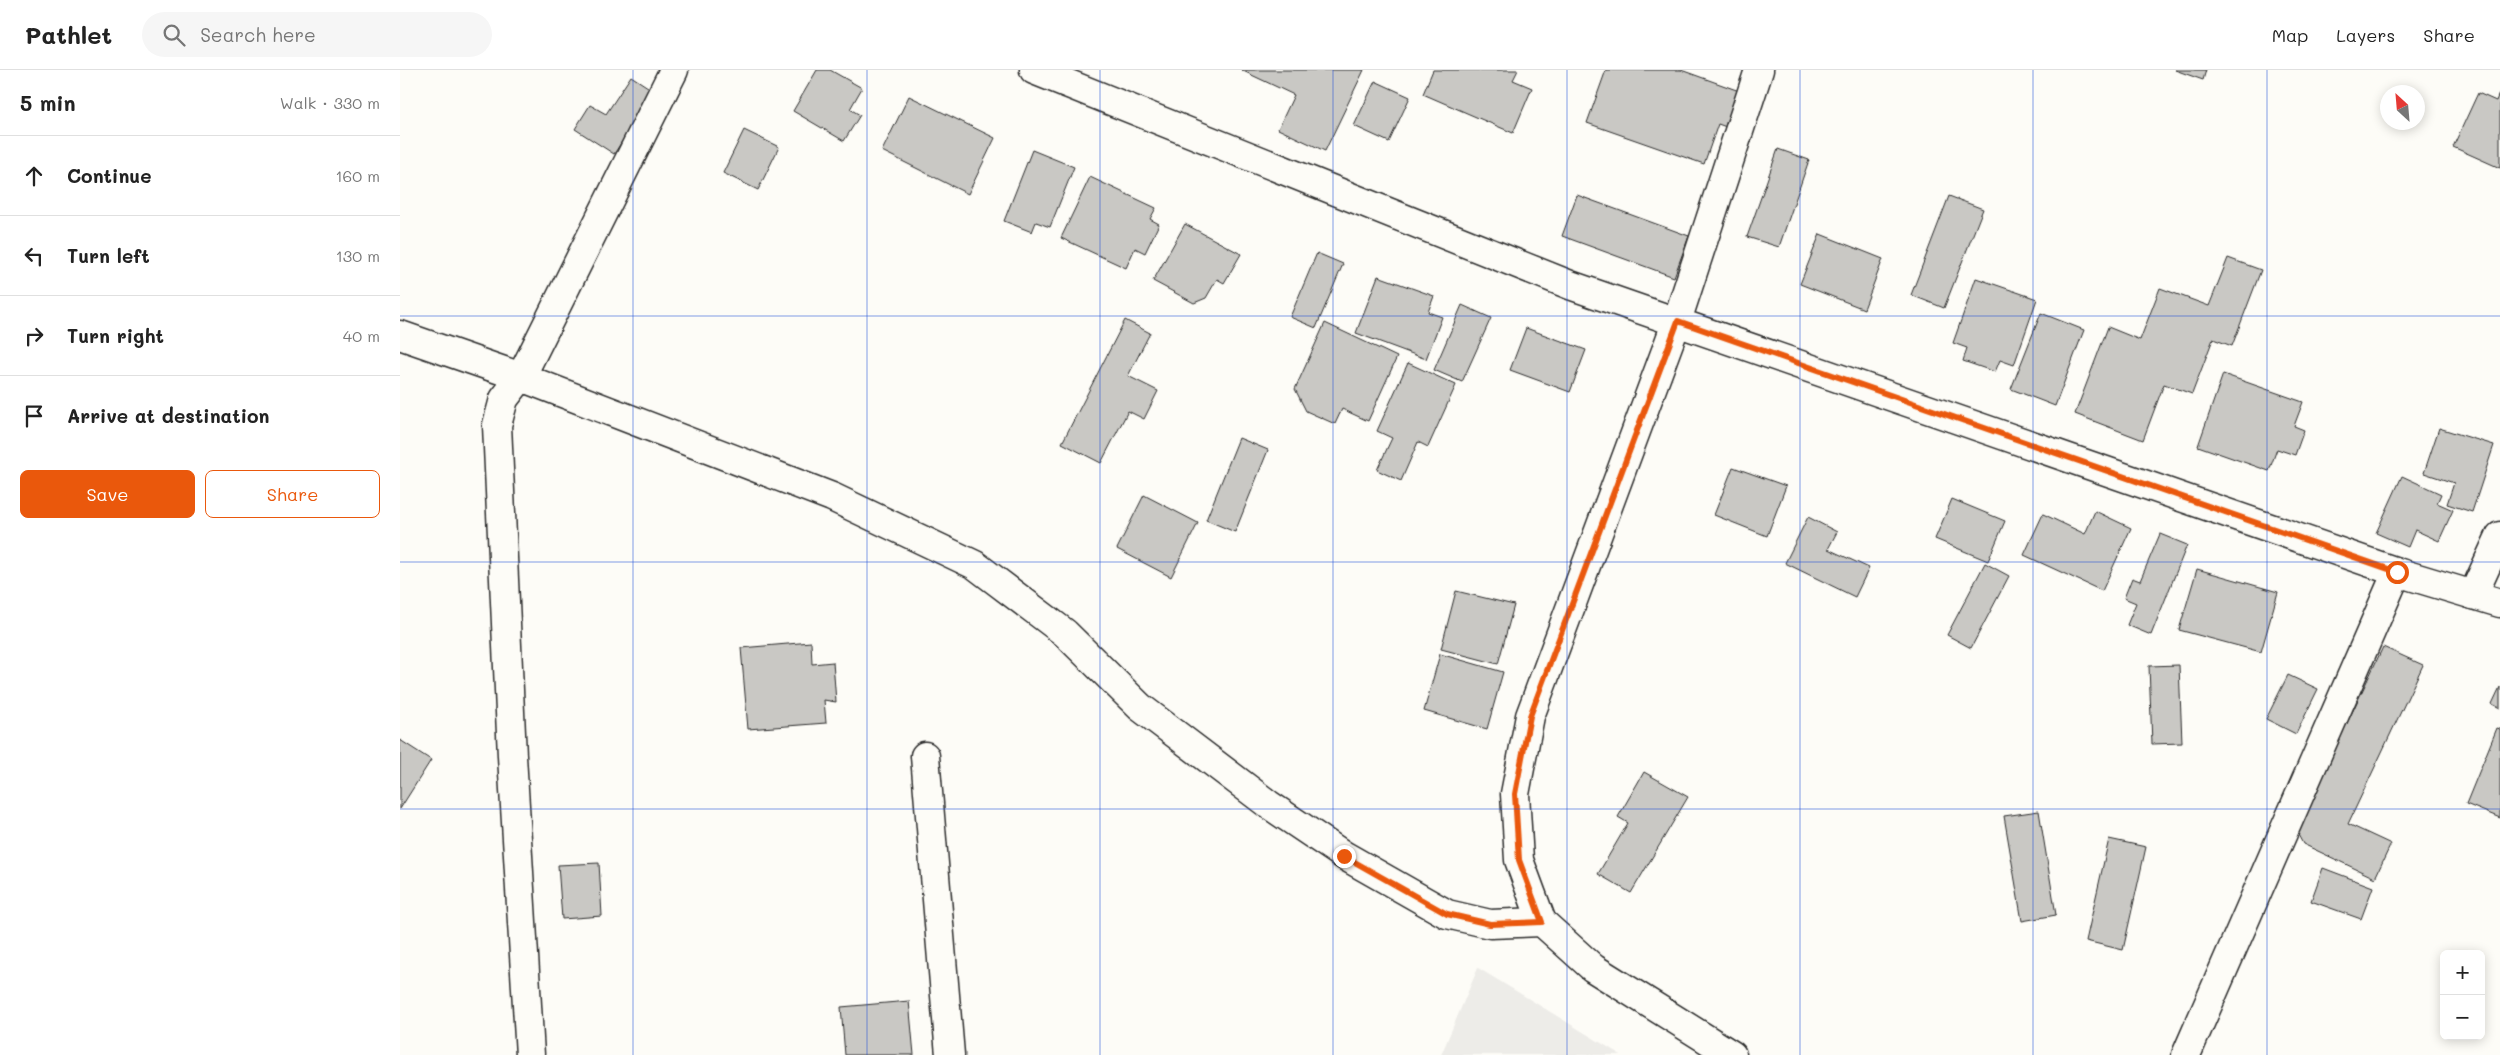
<!DOCTYPE html>
<html lang="en">
<head>
<meta charset="utf-8">
<style>
	body { margin:0; font-family:Mali,sans-serif; background:#f6f6f6; color:#222 }
	.controls { position:absolute; right:15px; bottom:15px; display:grid; overflow:hidden; border-radius:8px; box-shadow:0 2px 12px #0003 }
	.controls button { width:45px; height:45px; display:grid; place-items:center; padding:0; border:0; border-bottom:1px solid #e0e0e0; background:#fff; color:#222; font:25px sans-serif }
	.compass { position:absolute; left:1980px; top:15px; width:45px; height:45px; border-radius:50%; background:#fff; box-shadow:0 2px 12px #0003; rotate:334deg }
	.stop { position:absolute; width:15px; height:15px; margin:-11px; border:4px solid #ea580c; border-radius:50%; background:#fff }
	.stop.end { background:#ea580c; border-color:#fff; box-shadow:0 1px 5px #0008 }
	.list { margin:0; padding:0; list-style:none }
	h2 { display:flex; justify-content:space-between; align-items:center; height:65px; margin:0; padding:0 20px; font-size:21px }
	h2 small { font-size:16px; font-weight:400; color:#767676 }
	.list li { display:grid; grid-template-columns:32px 1fr auto; gap:15px; align-items:center; box-sizing:border-box; height:80px; padding:0 20px; border-top:1px solid #e0e0e0 }
	.list b { display:block; font-size:19px; white-space:nowrap }
	.list em { font-size:16px; font-style:normal; color:#767676 }
	.actions { display:flex; gap:10px; padding:15px 20px }
	.actions a { flex:1; padding:11px 0; border:1px solid #ea580c; border-radius:8px; text-align:center; font-size:18px; color:#ea580c }
	.actions .main { background:#ea580c; color:#fff }
	.icon { flex:none; width:28px; height:28px; fill:none; stroke:currentColor; stroke-width:2; stroke-linecap:round; stroke-linejoin:round }
	.map { position:relative; flex:none; width:2100px; height:985px; overflow:hidden }
	header { display:flex; align-items:center; gap:30px; box-sizing:border-box; height:70px; padding:0 25px; background:#fff; border-bottom:1px solid #e0e0e0 }
	header strong { font-size:24px }
	nav { display:flex; gap:28px; margin-inline-start:auto; font-size:18px }
	.search { width:350px; height:45px; background:#f6f6f6; display:flex; align-items:center; gap:12px; box-sizing:border-box; padding:0 18px; border-radius:28px; color:#767676; font-size:19px }
	main { display:flex }
	aside { flex:1; background:#fff }
	.map>svg:first-child { display:block }
</style>
</head>
<body>
<header>
<strong>Pathlet</strong>
<div class="search"><svg class="icon" aria-label="search" viewBox="0 0 24 24"><circle cx="10" cy="10" r="6"/><path d="M15 15l6 6"/></svg>Search here</div>
<nav><a>Map</a><a>Layers</a><a>Share</a></nav>
</header>
<main>
<aside>
<h2>5 min<small>Walk · 330 m</small></h2>
<ul class="list">
<li><svg class="icon" aria-label="ahead" viewBox="0 0 24 24"><path d="M12 20V5M6 11l6-6 6 6"/></svg><div><b>Continue</b></div><em>160 m</em></li>
<li><svg class="icon" aria-label="left" viewBox="0 0 24 24"><path d="M17 20v-9H6M10 6l-5 5 5 5"/></svg><div><b>Turn left</b></div><em>130 m</em></li>
<li><svg class="icon" aria-label="right" viewBox="0 0 24 24"><path d="M7 20v-9h11M14 6l5 5-5 5"/></svg><div><b>Turn right</b></div><em>40 m</em></li>
<li><svg class="icon" aria-label="arrive" viewBox="0 0 24 24"><path d="M6 21V4h12l-3 4 3 4H6"/></svg><div><b>Arrive at destination</b></div></li>
</ul>
<div class="actions"><a class="main">Save</a><a>Share</a></div>
</aside>
<div class="map">
<svg width="2100" height="985" viewBox="0 0 2100 985">
	<rect width="100%" height="100%" fill="#fdfcf7"/>
	<filter id="ink" filterUnits="userSpaceOnUse"><feTurbulence type="fractalNoise" baseFrequency=".02" numOctaves="2"/><feDisplacementMap in="SourceGraphic" scale="10" xChannelSelector="R" yChannelSelector="G"/><feConvolveMatrix kernelMatrix="1 2 1 2 8 2 1 2 1" color-interpolation-filters="sRGB"/></filter>
	<g filter="url(#ink)">
		<polygon fill="#edece8" points="1078,898 1221,985 1041,985"/>
		<g fill="#c9c8c4" stroke="#2b2b2b">
			<polygon points="417,0 430,0 462,18 450,39 460,45 444,71 393,41"/>
			<polygon points="841,0 964,0 925,81 878,59 894,25"/>
			<polygon points="1033,0 1118,0 1113,10 1132,18 1113,63 1023,24"/>
			<polygon points="1206,0 1281,0 1342,22 1329,58 1318,54 1304,94 1187,53"/>
			<polygon points="1775,0 1806,0 1803,10"/>
			<polygon points="231,6 254,21 214,84 175,59 190,35 206,44"/>
			<polygon points="975,11 1010,27 989,72 954,56"/>
			<polygon points="2100,21 2100,98 2053,77 2078,23 2096,31"/>
			<polygon points="509,26 595,68 568,124 482,81"/>
			<polygon points="344,60 379,77 358,120 323,103"/>
			<polygon points="1378,79 1409,90 1379,177 1347,167"/>
			<polygon points="632,80 674,97 650,157 636,152 632,162 604,151"/>
			<polygon points="690,107 756,138 750,149 759,154 745,183 735,178 726,198 661,168"/>
			<polygon points="1177,125 1289,166 1274,207 1162,166"/>
			<polygon points="1549,126 1583,139 1544,238 1511,225"/>
			<polygon points="785,154 841,184 824,213 817,209 806,228 794,233 753,211"/>
			<polygon points="1420,164 1483,189 1464,239 1400,214"/>
			<polygon points="917,183 943,194 916,258 890,247"/>
			<polygon points="1828,188 1861,200 1832,276 1813,269 1792,324 1764,314 1743,370 1675,344 1708,257 1740,270 1760,218 1809,236"/>
			<polygon points="978,206 1034,226 1028,242 1042,247 1026,289 956,263"/>
			<polygon points="1576,208 1637,229 1614,295 1600,290 1595,302 1563,291 1567,278 1553,273"/>
			<polygon points="1062,235 1091,248 1062,312 1034,300"/>
			<polygon points="1641,243 1684,260 1655,336 1611,319"/>
			<polygon points="725,250 750,263 728,306 758,321 744,349 728,341 701,393 662,373"/>
			<polygon points="925,253 997,287 968,351 942,339 935,354 906,341 895,319"/>
			<polygon points="1126,258 1186,280 1170,322 1110,300"/>
			<polygon points="1008,293 1056,315 1028,377 1018,372 1001,411 977,400 992,368 977,361"/>
			<polygon points="1823,304 1903,332 1894,356 1904,360 1895,385 1877,379 1869,401 1798,376"/>
			<polygon points="2039,358 2094,375 2072,442 2047,434 2054,413 2024,403"/>
			<polygon points="839,368 868,380 835,462 806,450"/>
			<polygon points="1333,397 1386,416 1367,466 1314,445"/>
			<polygon points="2002,406 2041,424 2037,433 2053,440 2039,471 2015,460 2008,477 1976,463"/>
			<polygon points="744,425 798,453 771,507 717,479"/>
			<polygon points="1552,429 1605,451 1588,491 1535,469"/>
			<polygon points="1695,441 1731,458 1702,521 1624,485 1643,444 1685,464"/>
			<polygon points="1408,447 1437,462 1428,479 1469,498 1455,527 1385,493"/>
			<polygon points="1760,464 1787,475 1751,565 1727,555 1736,533 1724,528 1732,508 1740,511"/>
			<polygon points="1585,493 1609,506 1571,578 1547,565"/>
			<polygon points="1797,499 1878,522 1861,582 1779,560"/>
			<polygon points="1056,521 1114,535 1098,594 1041,579"/>
			<polygon points="411,572 412,594 433,592 436,632 424,630 426,653 348,659 341,578"/>
			<polygon points="1983,577 2023,595 1948,754 1991,774 1975,808 1903,774 1896,761"/>
			<polygon points="1040,584 1103,602 1087,659 1024,641"/>
			<polygon points="1779,595 1782,673 1752,674 1749,596"/>
			<polygon points="1888,605 1918,619 1896,664 1866,649"/>
			<polygon points="2100,617 2100,638 2092,634"/>
			<polygon points="2097,658 2100,659 2100,748 2066,734"/>
			<polygon points="0,670 31,690 0,739"/>
			<polygon points="1244,702 1288,727 1231,823 1198,804 1228,753 1218,747"/>
			<polygon points="1639,741 1656,845 1622,851 1604,746"/>
			<polygon points="1709,769 1746,777 1723,880 1686,871"/>
			<polygon points="199,793 202,846 162,849 158,795"/>
			<polygon points="1923,798 1973,817 1961,849 1911,831"/>
			<polygon points="509,931 514,985 445,985 441,937"/>
		</g>
		<g fill="none" stroke-linecap="round" stroke-linejoin="round">
			<g stroke="#2b2b2b" stroke-width="31">
				<g id="street">
					<polyline points="634,0 1170,215 1997,502 2100,533"/>
					<polyline points="0,265 121,307 432,427 575,495 665,563 740,637 868,734 945,786 1047,844 1090,854 1142,852"/>
					<polyline points="2073,525 2100,466"/>
					<polyline points="525,686 550,985"/>
					<polyline points="130,985 112,686 97,355 104,329 121,307 274,0"/>
					<polyline points="1332,985 1193,898 1142,852 1119,790 1115,724 1130,646 1277,251 1359,0"/>
					<polyline points="1786,985 1997,502"/>
				</g>
			</g>
			<use href="#street" stroke="#fdfcf7" stroke-width="28"/>
		</g>
	</g>
	<g fill="none" stroke-linecap="round" stroke-linejoin="round" filter="url(#ink)">
		<polyline stroke="#ea580c" stroke-width="6" points="944,786 1047,844 1090,854 1142,852 1119,790 1115,724 1130,646 1278,251 1997,502"/>
	</g>
	<path fill="none" stroke="#1d4ed8" stroke-width="1" stroke-opacity="0.55" d="M233 0V985M467 0V985M700 0V985M933 0V985M1167 0V985M1400 0V985M1633 0V985M1867 0V985M0 246H2100M0 492H2100M0 739H2100"/>
</svg>
<div class="controls">
<button>+</button>
<button>−</button>
</div>
<svg class="compass" viewBox="-18 -18 36 36"><path d="M0-13l5 13h-10z" fill="#e53935"/><path d="M0 13l5-13h-10z" fill="#767676"/></svg>
<div class="stop" style="left:1997px;top:502px"></div>
<div class="stop end" style="left:944px;top:786px"></div>
</div>
</main>
</body>
</html>
